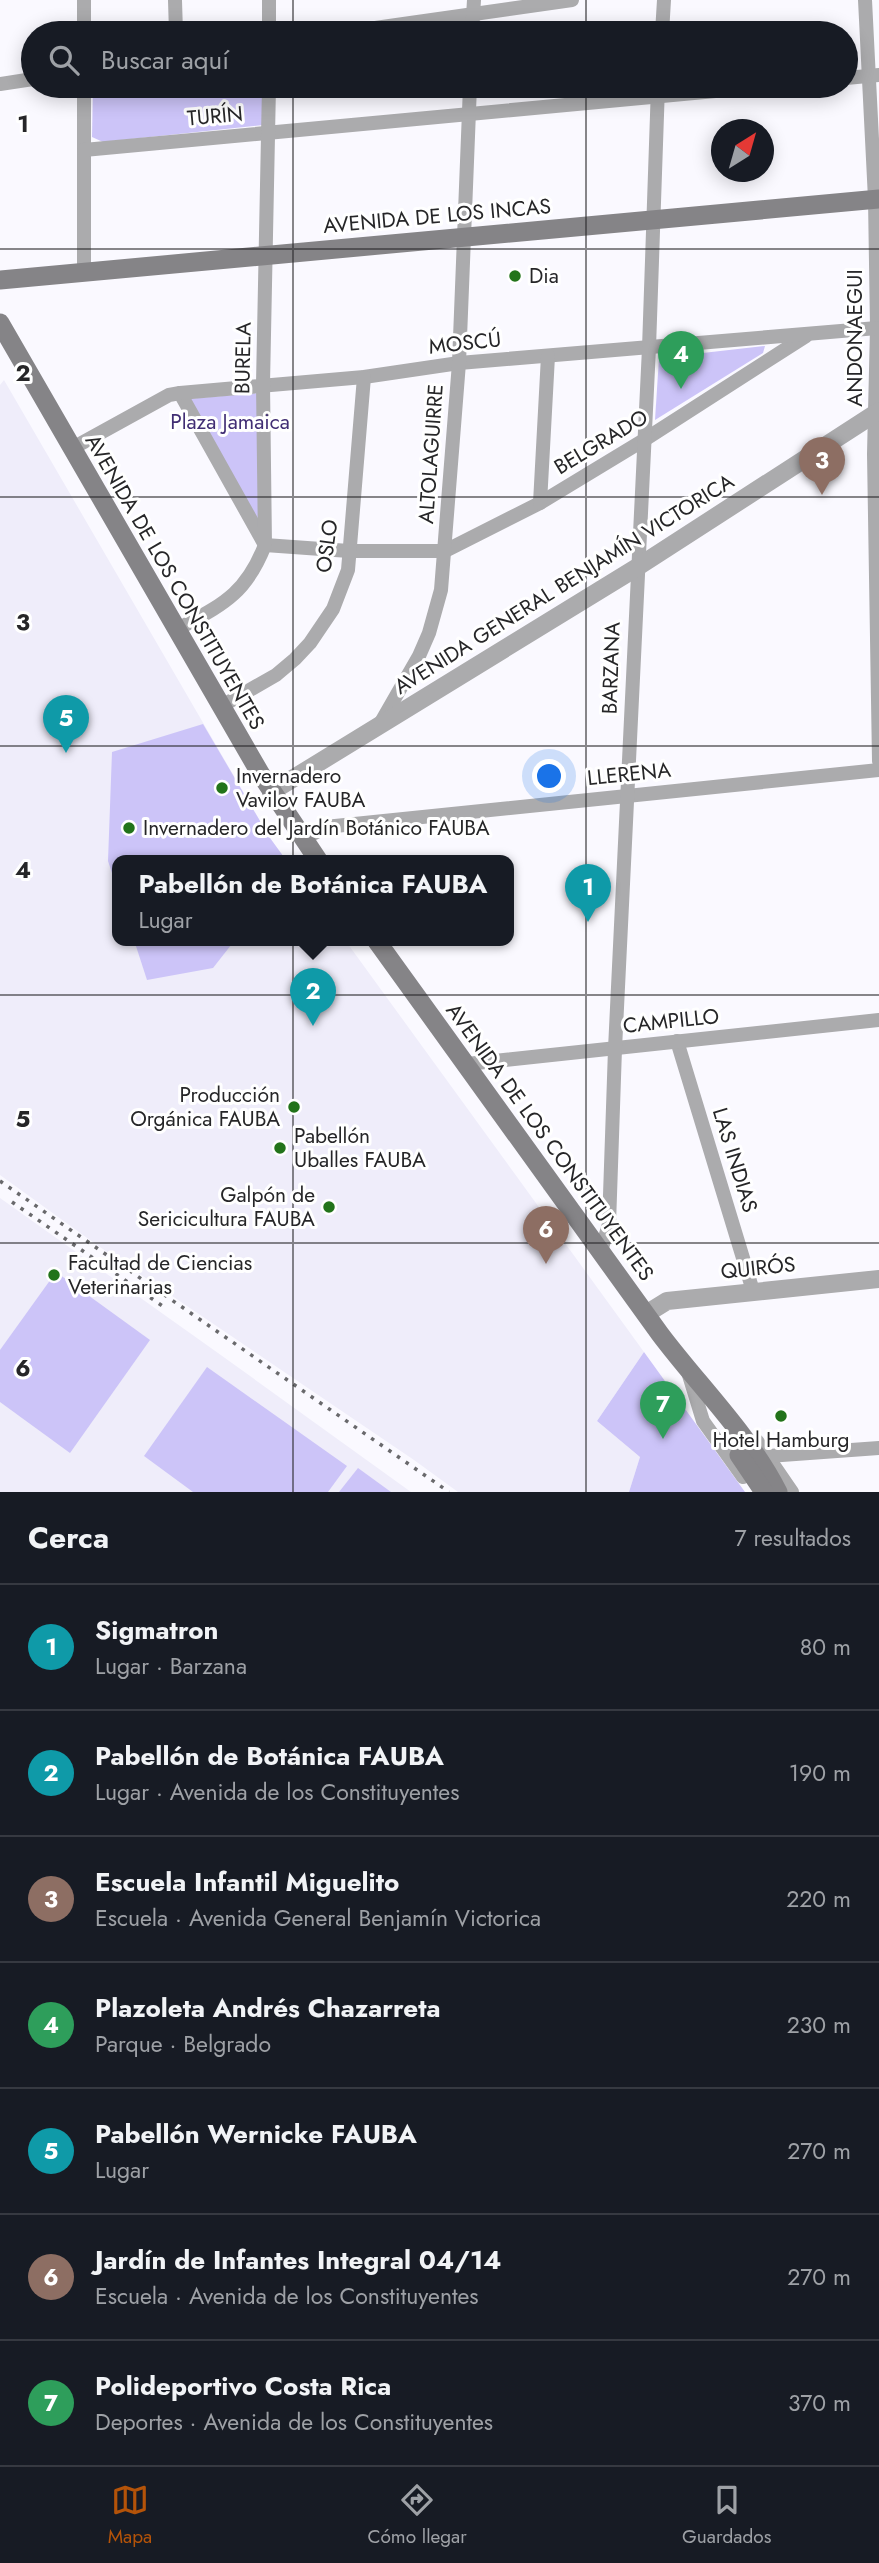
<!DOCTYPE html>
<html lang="es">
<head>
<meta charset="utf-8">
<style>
	body { margin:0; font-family:Jost,sans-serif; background:#20242c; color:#f1f3f6 }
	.compass { position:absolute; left:711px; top:119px; width:63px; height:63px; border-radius:50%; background:#171b24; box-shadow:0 4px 18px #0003; rotate:37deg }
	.you { position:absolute; left:550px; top:777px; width:24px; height:24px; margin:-18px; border:5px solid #fff; border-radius:50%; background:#1a73e8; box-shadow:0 0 0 10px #1a73e833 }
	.badge { display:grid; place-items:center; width:46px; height:46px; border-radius:50%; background:#b45309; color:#fff; font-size:23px; font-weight:700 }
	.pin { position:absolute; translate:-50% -58px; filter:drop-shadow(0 2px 4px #0008) }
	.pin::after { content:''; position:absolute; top:37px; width:24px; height:21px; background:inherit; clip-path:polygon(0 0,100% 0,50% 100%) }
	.popup { position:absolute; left:112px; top:855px; width:402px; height:91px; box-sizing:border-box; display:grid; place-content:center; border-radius:14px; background:#171b24; filter:drop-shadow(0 2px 5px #0005); font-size:23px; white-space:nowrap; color:#9ea1a6 }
	.popup b { font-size:26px; color:#f1f3f6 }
	.popup::after { content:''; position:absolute; left:50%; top:100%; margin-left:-14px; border:14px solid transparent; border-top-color:#171b24 }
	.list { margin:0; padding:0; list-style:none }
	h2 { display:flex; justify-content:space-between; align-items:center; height:91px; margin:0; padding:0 28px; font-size:30px }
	h2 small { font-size:23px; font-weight:400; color:#9ea1a6 }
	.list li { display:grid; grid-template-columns:46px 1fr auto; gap:21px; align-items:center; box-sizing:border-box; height:126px; padding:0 28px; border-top:2px solid #363941 }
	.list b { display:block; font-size:26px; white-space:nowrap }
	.list p { margin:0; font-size:23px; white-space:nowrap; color:#9ea1a6 }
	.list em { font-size:23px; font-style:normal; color:#9ea1a6 }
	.icon { flex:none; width:38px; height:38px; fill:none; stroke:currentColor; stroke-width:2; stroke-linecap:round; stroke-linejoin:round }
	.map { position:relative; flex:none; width:879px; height:1492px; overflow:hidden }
	.search { position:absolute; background:#171b24; box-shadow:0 4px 18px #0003; left:21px; right:21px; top:21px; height:77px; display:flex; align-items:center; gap:18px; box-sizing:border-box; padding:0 24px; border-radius:38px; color:#9ea1a6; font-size:26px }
	.sheet { height:973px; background:#171b24 }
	nav { display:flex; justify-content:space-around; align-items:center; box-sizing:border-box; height:98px; border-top:2px solid #363941; background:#171b24; font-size:19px; color:#9ea1a6 }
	nav a { display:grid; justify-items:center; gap:4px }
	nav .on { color:#b45309 }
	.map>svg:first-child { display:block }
</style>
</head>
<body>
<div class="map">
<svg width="879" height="1492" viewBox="0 0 879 1492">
	<rect width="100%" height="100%" fill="#faf9ff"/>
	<g fill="#efedfa">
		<polygon points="4,380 270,838 286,860 117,860 117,940 345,940 644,1352 597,1421 640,1457 629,1492 458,1492 414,1460 97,1245 0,1175 0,385"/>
		<polygon points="0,1198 218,1353 411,1492 0,1492"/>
	</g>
	<g fill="#ccc4f8">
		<polygon points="93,86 262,86 263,125 103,142 92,137"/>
		<polygon points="765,346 763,353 655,420 659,358"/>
		<polygon points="258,393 259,530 186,399"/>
		<polygon points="203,724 270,838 286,860 117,860 117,888 108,861 112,752"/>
		<polygon points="134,940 235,940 213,968 147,980"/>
		<polygon points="56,1272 150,1340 70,1453 0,1402 0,1350"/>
		<polygon points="644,1352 745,1492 629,1492 640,1457 597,1421"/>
		<polygon points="207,1367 347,1466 328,1492 193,1492 144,1456"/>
		<polygon points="358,1468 391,1492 339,1492"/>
	</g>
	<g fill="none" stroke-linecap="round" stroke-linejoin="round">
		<g stroke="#ababad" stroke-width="14">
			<polyline points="84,0 84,33"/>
			<polyline points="175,0 176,33"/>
			<polyline points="865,0 875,199 877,328 874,454 879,761"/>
			<polyline points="269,33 269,0"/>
			<polyline points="340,33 572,0"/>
			<polyline points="472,33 474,0"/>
			<polyline points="662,33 664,0"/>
			<polyline points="846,78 879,75"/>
			<polyline points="0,84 33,79"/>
			<polyline points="84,86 84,272"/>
			<polyline points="84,150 769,86"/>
			<polyline points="180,393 265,545 349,551 445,551 540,503 644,440 806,336"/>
			<polyline points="71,449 169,395 180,393 364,377 459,363 877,328"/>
			<polyline points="540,503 548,356"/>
			<path d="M176 630C221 605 245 596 265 545L263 384 269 86"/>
			<polyline points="220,707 276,675 295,659 310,643 333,609 348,570 364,377"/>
			<polyline points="380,724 419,656 429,633 441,590 459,363 470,86"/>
			<polyline points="303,839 324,828 335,826 879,770"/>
			<polyline points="677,1041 753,1291"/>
			<polyline points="467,1064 879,1020"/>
			<polyline points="601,1251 609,1224 615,1049 649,348 658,86"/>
			<polyline points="688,1372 703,1421 743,1477"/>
			<polyline points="757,1441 792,1492"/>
			<polyline points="768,1456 879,1448"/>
		</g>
		<g stroke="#ababad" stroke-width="18">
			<polyline points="271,792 636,568 879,411"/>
			<polyline points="646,1314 667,1301 879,1279"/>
		</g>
		<g stroke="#858487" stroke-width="19">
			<polyline points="0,280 879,199"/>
			<polyline points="0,323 260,773 318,860"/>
			<path d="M376 940 660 1334C699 1386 748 1433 778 1492"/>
			<polyline points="739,1455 764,1492"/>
		</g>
		<g stroke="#69696c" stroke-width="3.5" stroke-dasharray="3.5 7" stroke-linecap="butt">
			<polyline points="0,1181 449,1492"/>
			<polyline points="12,1202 164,1307"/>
		</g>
	</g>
	<path fill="none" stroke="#262628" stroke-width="2" stroke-opacity="0.55" d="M293 0V33M586 0V33M293 86V1492M586 86V1492M0 249H879M0 497H879M0 746H879M0 995H879M0 1243H879"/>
	<g fill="#22731a" stroke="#fff" stroke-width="2.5">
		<circle cx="515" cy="276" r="7"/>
		<circle cx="222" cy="788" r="7"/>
		<circle cx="129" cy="828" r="7"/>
		<circle cx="294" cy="1107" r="7"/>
		<circle cx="280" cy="1148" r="7"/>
		<circle cx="329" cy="1207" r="7"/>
		<circle cx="54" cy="1275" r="7"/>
		<circle cx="781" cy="1416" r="7"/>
	</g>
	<g text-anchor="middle" stroke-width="6" stroke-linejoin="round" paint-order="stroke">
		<g font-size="21" fill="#262628" stroke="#fff">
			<text transform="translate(215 116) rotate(-5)" y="7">TURÍN</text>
			<text transform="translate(437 216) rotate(-5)" y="7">AVENIDA DE LOS INCAS</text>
			<text transform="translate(855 338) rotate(-90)" y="7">ANDONAEGUI</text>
			<text transform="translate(465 343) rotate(-6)" y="7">MOSCÚ</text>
			<text transform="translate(243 358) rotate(-89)" y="7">BURELA</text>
			<text transform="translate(601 442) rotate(-31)" y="7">BELGRADO</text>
			<text transform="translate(431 454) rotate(-86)" y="7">ALTOLAGUIRRE</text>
			<text transform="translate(327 546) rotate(-82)" y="7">OSLO</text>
			<text transform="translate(175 582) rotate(60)" y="7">AVENIDA DE LOS CONSTITUYENTES</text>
			<text transform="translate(564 584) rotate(-32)" y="7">AVENIDA GENERAL BENJAMÍN VICTORICA</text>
			<text transform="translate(611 668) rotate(-88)" y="7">BARZANA</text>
			<text transform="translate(629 774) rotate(-6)" y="7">LLERENA</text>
			<text transform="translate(671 1021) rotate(-6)" y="7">CAMPILLO</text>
			<text transform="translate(550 1142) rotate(54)" y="7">AVENIDA DE LOS CONSTITUYENTES</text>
			<text transform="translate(735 1160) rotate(73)" y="7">LAS INDIAS</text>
			<text transform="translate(758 1268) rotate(-6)" y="7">QUIRÓS</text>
		</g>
		<g font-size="21" fill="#262628" stroke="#fff" text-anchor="start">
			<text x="529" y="283">Dia</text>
			<text x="236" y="783">Invernadero<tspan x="236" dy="24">Vavilov FAUBA</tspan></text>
			<text x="143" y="835">Invernadero del Jardín Botánico FAUBA</text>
			<text x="280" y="1102" text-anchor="end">Producción<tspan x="280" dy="24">Orgánica FAUBA</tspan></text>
			<text x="294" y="1143">Pabellón<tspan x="294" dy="24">Uballes FAUBA</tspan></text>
			<text x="315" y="1202" text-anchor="end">Galpón de<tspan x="315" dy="24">Sericicultura FAUBA</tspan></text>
			<text x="68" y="1270">Facultad de Ciencias<tspan x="68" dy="24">Veterinarias</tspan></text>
			<text x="781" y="1447" text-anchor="middle">Hotel Hamburg</text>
		</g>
		<g font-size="21" fill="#412e74" stroke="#fff">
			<text x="230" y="429">Plaza Jamaica</text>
		</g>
	</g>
	<g font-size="23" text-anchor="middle" font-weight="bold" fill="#262628" stroke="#fff" stroke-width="6" stroke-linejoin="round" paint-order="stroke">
		<text x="23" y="132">1</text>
		<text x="23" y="381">2</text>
		<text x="23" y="630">3</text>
		<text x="23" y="878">4</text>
		<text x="23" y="1127">5</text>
		<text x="23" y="1376">6</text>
	</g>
</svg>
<svg class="compass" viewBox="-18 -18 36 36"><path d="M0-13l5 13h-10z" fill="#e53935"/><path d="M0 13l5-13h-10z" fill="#9ea1a6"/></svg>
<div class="you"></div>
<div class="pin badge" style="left:588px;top:922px;background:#0f9aa8">1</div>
<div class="pin badge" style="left:313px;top:1026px;background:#0f9aa8">2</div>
<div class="popup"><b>Pabellón de Botánica FAUBA</b>Lugar</div>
<div class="pin badge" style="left:822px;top:495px;background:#8d6e63">3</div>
<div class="pin badge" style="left:681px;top:389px;background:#2e9e5b">4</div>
<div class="pin badge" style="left:66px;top:753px;background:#0f9aa8">5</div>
<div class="pin badge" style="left:546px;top:1264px;background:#8d6e63">6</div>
<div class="pin badge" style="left:663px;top:1439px;background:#2e9e5b">7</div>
<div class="search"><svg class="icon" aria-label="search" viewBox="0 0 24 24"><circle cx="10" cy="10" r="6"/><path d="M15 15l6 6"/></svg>Buscar aquí</div>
</div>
<section class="sheet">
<h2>Cerca<small>7 resultados</small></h2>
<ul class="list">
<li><span class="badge" style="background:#0f9aa8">1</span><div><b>Sigmatron</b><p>Lugar · Barzana</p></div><em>80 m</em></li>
<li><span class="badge" style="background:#0f9aa8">2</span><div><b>Pabellón de Botánica FAUBA</b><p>Lugar · Avenida de los Constituyentes</p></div><em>190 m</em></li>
<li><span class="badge" style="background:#8d6e63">3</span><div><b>Escuela Infantil Miguelito</b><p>Escuela · Avenida General Benjamín Victorica</p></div><em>220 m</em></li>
<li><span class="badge" style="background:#2e9e5b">4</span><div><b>Plazoleta Andrés Chazarreta</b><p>Parque · Belgrado</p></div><em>230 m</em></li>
<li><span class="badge" style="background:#0f9aa8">5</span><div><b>Pabellón Wernicke FAUBA</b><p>Lugar</p></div><em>270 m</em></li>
<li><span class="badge" style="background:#8d6e63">6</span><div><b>Jardín de Infantes Integral 04/14</b><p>Escuela · Avenida de los Constituyentes</p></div><em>270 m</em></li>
<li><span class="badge" style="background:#2e9e5b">7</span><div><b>Polideportivo Costa Rica</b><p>Deportes · Avenida de los Constituyentes</p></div><em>370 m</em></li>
</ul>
</section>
<nav>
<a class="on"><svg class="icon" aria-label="map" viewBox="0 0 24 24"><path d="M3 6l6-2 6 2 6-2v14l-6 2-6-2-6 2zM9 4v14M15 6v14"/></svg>Mapa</a>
<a><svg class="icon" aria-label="directions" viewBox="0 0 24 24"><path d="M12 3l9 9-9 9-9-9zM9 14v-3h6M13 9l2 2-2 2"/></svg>Cómo llegar</a>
<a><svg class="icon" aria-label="saved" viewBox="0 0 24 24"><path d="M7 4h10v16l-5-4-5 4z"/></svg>Guardados</a>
</nav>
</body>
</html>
